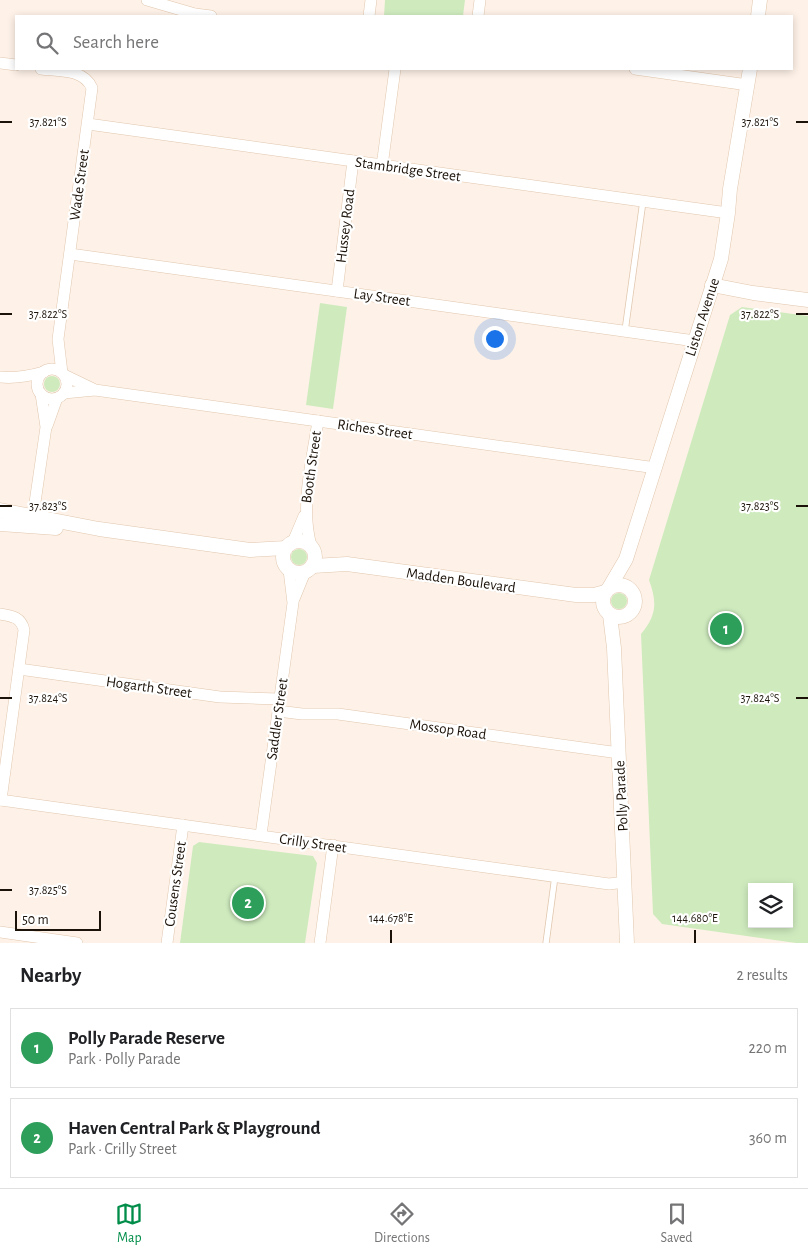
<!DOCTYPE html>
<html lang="en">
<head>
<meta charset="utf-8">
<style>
	body { margin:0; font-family:"Alegreya Sans",sans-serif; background:#f6f6f6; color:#202124 }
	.controls { position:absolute; right:15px; bottom:15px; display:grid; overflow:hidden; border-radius:0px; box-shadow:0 2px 8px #0003 }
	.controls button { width:45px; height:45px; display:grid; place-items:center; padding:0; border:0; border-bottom:1px solid #e0e0e0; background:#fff; color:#202124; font:25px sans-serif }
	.scale { position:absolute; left:15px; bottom:12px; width:86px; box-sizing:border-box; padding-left:5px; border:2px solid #1b1209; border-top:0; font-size:14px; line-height:18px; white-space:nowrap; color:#1b1209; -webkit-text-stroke:4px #fff; paint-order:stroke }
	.you { position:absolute; left:494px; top:338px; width:18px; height:18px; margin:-12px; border:4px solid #fff; border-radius:50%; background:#1a73e8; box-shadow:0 0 0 8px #1a73e833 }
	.badge { display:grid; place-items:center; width:32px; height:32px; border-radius:50%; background:#008c49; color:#fff; font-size:16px; font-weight:700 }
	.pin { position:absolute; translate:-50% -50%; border:2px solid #fff; box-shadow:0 1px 5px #0006 }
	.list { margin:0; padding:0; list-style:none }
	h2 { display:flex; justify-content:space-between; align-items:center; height:65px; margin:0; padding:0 20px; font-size:21px }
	h2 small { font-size:16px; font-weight:400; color:#757577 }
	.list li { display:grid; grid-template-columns:32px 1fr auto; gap:15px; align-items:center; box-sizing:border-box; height:80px; margin:0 10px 10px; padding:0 10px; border:1px solid #e0e0e0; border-radius:0px }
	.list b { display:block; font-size:19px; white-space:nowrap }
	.list p { margin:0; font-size:16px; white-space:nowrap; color:#757577 }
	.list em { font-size:16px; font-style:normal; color:#757577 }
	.icon { flex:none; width:28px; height:28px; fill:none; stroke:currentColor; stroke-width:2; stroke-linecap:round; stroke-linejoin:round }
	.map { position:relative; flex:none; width:808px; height:943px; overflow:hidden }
	.search { position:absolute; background:#fff; box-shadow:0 2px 8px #0003; left:15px; right:15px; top:15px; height:55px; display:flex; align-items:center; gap:12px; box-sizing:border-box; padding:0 18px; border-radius:0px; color:#757577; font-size:19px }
	.sheet { height:245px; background:#fff }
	nav { display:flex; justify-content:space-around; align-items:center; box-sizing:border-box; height:70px; border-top:1px solid #e0e0e0; background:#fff; font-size:14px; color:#757577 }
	nav a { display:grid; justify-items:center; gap:2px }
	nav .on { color:#008c49 }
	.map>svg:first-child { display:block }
</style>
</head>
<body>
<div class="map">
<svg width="808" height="943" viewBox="0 0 808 943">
	<rect width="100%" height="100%" fill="#fef2e8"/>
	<g fill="#cfebbe" fill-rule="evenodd">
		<polygon points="385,0 465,0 463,16 384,16"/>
		<polygon points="320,303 347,307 333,409 306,405"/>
		<path d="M742 307 808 316V943H796L662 924 653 914 641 634C657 615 657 602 649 580L730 315ZM752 887H789V924H752Z"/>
		<circle cx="52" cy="384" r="8"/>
		<circle cx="299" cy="557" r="8"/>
		<circle cx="619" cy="601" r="8"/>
		<polygon points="199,842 313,856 317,863 305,943 180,943 193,846"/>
	</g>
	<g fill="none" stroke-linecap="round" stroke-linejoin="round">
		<g stroke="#e1c6ad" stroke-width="7">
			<g id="service">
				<polyline points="625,331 643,201"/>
				<polyline points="546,943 555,876"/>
			</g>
		</g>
		<g stroke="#e1c6ad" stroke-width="12">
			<g id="minor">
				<polyline points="147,0 195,14 211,16"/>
				<polyline points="369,16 371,0"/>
				<polyline points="478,16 480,0"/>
				<polyline points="0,63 16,65"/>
				<path d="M41 69C59 71 84 69 92 88L58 339 62 373"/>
				<polyline points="635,69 748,85"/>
				<polyline points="88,124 728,213"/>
				<polyline points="382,166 395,69"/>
				<polyline points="70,254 695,341"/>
				<polyline points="337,291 353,161"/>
				<circle cx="52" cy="384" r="15"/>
				<polyline points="64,375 93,389"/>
				<path d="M0 377C15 379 29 376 44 372"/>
				<polyline points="64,393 95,390 656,468"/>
				<polyline points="47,426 57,398"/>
				<polyline points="32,523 46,427 41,394"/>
				<polyline points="293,542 304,516"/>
				<path d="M311 546C300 505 312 461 318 421"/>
				<polyline points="294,599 305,572"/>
				<path d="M0 614C12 616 21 617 24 630L1 800"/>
				<polyline points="19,669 220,697 279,699"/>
				<polyline points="278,711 302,714 338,714 619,753"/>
				<polyline points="0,800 609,884 625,882"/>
				<polyline points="261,835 293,603 289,570"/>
				<polyline points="0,932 77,943"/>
				<polyline points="167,943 183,825"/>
				<polyline points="320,943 333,845"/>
			</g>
		</g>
		<g stroke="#e1c6ad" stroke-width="15">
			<g id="tertiary">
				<polyline points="758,16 760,0"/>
				<polyline points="712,285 753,293 808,300"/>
				<polyline points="0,510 99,529 250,550 286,548"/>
				<polyline points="0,524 56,528"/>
				<circle cx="299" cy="557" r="16"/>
				<polyline points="313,566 347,564 576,595 594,595 605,592"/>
				<circle cx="619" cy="601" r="16"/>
				<polyline points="609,588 626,559 721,259 728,213 730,189 750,69"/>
				<polyline points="610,615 614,648 627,943"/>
			</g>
		</g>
		<use href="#service" stroke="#fff" stroke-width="5.5"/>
		<use href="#minor" stroke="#fff" stroke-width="11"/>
		<use href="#tertiary" stroke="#fff" stroke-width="14"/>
	</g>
	<path fill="none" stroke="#1b1209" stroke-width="2" d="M0 122H12M796 122H808M0 314H12M796 314H808M0 506H12M796 506H808M0 698H12M796 698H808M0 890H12M391 930V943M695 930V943"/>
	<g text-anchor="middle" stroke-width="4.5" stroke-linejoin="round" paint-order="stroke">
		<g font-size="15" fill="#1b1209" stroke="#fff">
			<text transform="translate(408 169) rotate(8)" y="5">Stambridge Street</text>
			<text transform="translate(79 185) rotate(-82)" y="5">Wade Street</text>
			<text transform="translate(345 226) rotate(-83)" y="5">Hussey Road</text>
			<text transform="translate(382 297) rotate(8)" y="5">Lay Street</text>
			<text transform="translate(702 317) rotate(-72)" y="5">Liston Avenue</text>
			<text transform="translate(375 429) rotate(8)" y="5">Riches Street</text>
			<text transform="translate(311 467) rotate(-82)" y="5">Booth Street</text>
			<text transform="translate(461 580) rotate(8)" y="5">Madden Boulevard</text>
			<text transform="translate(149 687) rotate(8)" y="5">Hogarth Street</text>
			<text transform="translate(277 719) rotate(-82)" y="5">Saddler Street</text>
			<text transform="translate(448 729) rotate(8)" y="5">Mossop Road</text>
			<text transform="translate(621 796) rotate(-93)" y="5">Polly Parade</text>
			<text transform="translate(313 843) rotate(8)" y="5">Crilly Street</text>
			<text transform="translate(175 884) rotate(-82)" y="5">Cousens Street</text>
		</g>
	</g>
	<g font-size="12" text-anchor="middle" fill="#1b1209" stroke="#fff" stroke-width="4.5" stroke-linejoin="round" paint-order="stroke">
		<text x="48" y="126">37.821°S</text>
		<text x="760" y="126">37.821°S</text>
		<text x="48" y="318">37.822°S</text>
		<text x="760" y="318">37.822°S</text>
		<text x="48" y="510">37.823°S</text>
		<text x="760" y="510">37.823°S</text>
		<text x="48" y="702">37.824°S</text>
		<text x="760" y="702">37.824°S</text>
		<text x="48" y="894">37.825°S</text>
		<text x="391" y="922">144.678°E</text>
		<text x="695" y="922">144.680°E</text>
	</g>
</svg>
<div class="controls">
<button><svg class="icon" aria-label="layers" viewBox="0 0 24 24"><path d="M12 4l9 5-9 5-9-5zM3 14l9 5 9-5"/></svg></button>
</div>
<div class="scale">50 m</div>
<div class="you"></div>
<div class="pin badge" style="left:726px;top:629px;background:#2e9e5b">1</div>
<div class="pin badge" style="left:248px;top:903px;background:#2e9e5b">2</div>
<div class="search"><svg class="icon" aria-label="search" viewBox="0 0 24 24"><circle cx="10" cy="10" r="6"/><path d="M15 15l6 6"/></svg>Search here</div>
</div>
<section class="sheet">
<h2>Nearby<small>2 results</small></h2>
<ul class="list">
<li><span class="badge" style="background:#2e9e5b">1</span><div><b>Polly Parade Reserve</b><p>Park · Polly Parade</p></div><em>220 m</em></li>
<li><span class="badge" style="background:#2e9e5b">2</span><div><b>Haven Central Park &amp; Playground</b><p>Park · Crilly Street</p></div><em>360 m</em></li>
</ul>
</section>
<nav>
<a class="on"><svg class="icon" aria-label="map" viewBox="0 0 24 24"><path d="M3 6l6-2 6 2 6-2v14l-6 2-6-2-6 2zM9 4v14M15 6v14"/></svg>Map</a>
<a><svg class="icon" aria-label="directions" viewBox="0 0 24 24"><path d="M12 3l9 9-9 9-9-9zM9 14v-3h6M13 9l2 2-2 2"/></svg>Directions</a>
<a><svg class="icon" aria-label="saved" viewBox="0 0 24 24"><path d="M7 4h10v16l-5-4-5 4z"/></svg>Saved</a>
</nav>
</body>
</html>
